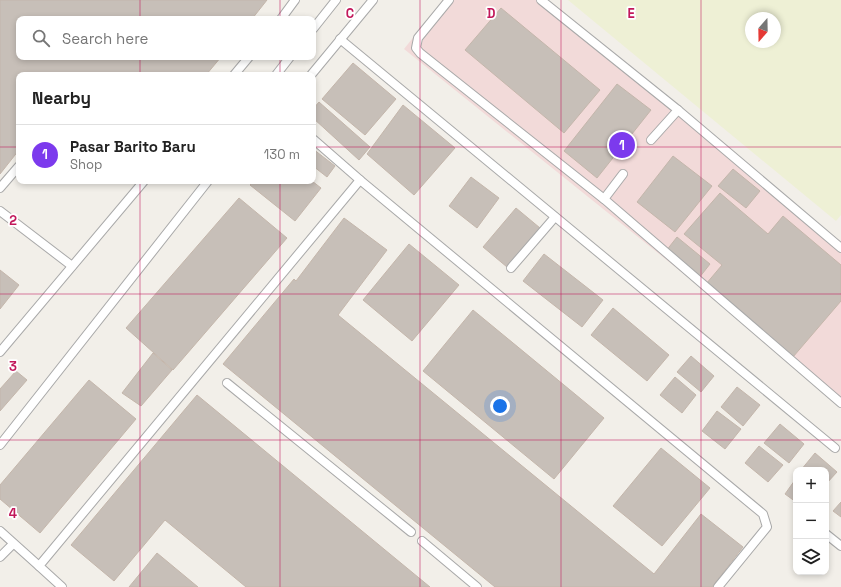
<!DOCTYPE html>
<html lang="en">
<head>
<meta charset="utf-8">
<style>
	body { margin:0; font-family:"Space Grotesk",sans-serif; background:#f2f2f2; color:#222 }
	.controls { position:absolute; right:12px; bottom:12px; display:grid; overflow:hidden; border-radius:8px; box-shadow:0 2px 6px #0003 }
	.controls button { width:36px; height:36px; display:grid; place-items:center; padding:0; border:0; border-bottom:1px solid #e0e0e0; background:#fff; color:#222; font:20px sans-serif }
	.compass { position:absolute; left:745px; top:12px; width:36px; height:36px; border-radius:50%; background:#fff; box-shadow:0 2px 6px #0003; rotate:200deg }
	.you { position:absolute; left:500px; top:406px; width:14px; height:14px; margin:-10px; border:3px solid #fff; border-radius:50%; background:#1a73e8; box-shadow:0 0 0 6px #1a73e833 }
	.badge { display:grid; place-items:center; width:26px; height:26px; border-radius:50%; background:#7c3aed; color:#fff; font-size:13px; font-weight:700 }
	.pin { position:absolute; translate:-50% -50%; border:2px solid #fff; box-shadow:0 1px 4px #0006 }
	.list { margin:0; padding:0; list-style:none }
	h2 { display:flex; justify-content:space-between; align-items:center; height:52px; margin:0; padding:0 16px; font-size:17px }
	h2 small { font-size:13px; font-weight:400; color:#767676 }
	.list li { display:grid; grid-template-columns:26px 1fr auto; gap:12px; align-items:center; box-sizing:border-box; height:60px; padding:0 16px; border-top:1px solid #e0e0e0 }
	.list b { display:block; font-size:15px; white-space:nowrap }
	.list p { margin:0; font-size:13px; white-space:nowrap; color:#767676 }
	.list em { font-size:13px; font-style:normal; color:#767676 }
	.icon { flex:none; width:22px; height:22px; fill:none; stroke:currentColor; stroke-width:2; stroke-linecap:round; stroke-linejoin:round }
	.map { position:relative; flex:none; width:841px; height:587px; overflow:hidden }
	.search { position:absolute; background:#fff; box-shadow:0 2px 6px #0003; left:16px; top:16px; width:300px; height:44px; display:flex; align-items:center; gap:10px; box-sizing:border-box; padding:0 14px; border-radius:8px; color:#767676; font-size:15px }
	.panel { position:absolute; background:#fff; box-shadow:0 2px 6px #0003; left:16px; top:72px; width:300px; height:112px; border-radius:8px }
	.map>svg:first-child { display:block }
</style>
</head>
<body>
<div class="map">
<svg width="841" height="587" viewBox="0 0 841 587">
	<rect width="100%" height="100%" fill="#f2efe9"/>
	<polygon fill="#f2dad9" points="443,0 540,0 841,242 841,400 404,49"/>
	<path fill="#eef0d5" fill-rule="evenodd" d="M568 0H841V215L836 221ZM751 18H775V42H751Z"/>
	<g fill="#c7bfb8" stroke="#c4b6ab">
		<polygon points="0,0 267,0 252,19 19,19 19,57 221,57 206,75 19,75 19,150 0,174"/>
		<polygon points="501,8 600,90 564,133 465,50"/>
		<polygon points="353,63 396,99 365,135 322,99"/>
		<polygon points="617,84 651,110 597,178 564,151"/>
		<polygon points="319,102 370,147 359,160 313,118 313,109"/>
		<polygon points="403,105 455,148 414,195 367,154"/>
		<polygon points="313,149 335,166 327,177 313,166"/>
		<polygon points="673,156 712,186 675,232 637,202"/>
		<polygon points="733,169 760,191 746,208 718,186"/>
		<polygon points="471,177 499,198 477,228 449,206"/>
		<polygon points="254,181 312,181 321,188 295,221 250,185"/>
		<polygon points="720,193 768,234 783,216 841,265 841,301 793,357 706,284 722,265 684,234"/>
		<polygon points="239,198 287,238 173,370 126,328"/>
		<polygon points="516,208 540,228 507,267 483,247"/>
		<polygon points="344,218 387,250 338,315 654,574 701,514 743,547 712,587 495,587 223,364 294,279 296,281"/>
		<polygon points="677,237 710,264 699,278 666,251"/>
		<polygon points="409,244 459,285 412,341 363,300"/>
		<polygon points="544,254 603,300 582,327 523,281"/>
		<polygon points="0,270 19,285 0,309"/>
		<polygon points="613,308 669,355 647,381 591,335"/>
		<polygon points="473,310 604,418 554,479 423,371"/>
		<polygon points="153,353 172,370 141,406 122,393"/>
		<polygon points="691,356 714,376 701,392 677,372"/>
		<polygon points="16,371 27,380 0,411 0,389"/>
		<polygon points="675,377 696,395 682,413 660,395"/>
		<polygon points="89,380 136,419 40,533 0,499 0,485"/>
		<polygon points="737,387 760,405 743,426 721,407"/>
		<polygon points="197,395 430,587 246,587 165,520 114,581 71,545"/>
		<polygon points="717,411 741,429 725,449 702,431"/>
		<polygon points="780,424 804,444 789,463 764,443"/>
		<polygon points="759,446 783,465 768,482 745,463"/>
		<polygon points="661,448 710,488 662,546 613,506"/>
		<polygon points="815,453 837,472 826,484 826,470 801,470"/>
		<polygon points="795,480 796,480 796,502 785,494"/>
		<polygon points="841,502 841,517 833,511"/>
		<polygon points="157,553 198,587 129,587"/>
	</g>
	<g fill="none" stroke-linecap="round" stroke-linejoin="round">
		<g stroke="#a9a9a9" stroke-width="10">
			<g id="service">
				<polyline points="449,0 418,38 416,48 420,53 604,199 841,403"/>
				<polyline points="541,0 678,110 841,248"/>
				<polyline points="281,19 295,0"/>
				<polyline points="313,29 336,0"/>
				<polyline points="340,39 835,448"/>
				<polyline points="234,75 249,57"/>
				<polyline points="276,75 290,57"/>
				<polyline points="311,75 373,0"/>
				<polyline points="313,139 360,180"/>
				<polyline points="651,140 678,110"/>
				<polyline points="0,188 19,166"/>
				<polyline points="604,199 623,174"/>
				<polyline points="0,211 72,266"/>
				<polyline points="511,268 555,217"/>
				<polyline points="0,352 144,181"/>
				<polyline points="227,383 411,532"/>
				<polyline points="0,445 208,181"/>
				<polyline points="0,531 39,566"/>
				<polyline points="826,534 841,546"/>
				<polyline points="422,541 477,587"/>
				<polyline points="0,557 13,544"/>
				<polyline points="62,587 39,566 360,180 763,514 767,527 718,587"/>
			</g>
		</g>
		<use href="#service" stroke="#fff" stroke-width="8"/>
	</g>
	<path fill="none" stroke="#c2185b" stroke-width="1" stroke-opacity="0.55" d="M140 0V19M280 0V19M420 0V587M561 0V587M701 0V587M140 57V75M280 57V75M0 147H19M313 147H841M140 181V587M280 181V587M0 294H841M0 440H841"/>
	<g font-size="13" text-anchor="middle" font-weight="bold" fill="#c2185b" stroke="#fff" stroke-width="3.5" stroke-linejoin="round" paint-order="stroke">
		<text x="350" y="18">C</text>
		<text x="491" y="18">D</text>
		<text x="631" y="18">E</text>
		<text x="13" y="225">2</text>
		<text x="13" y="371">3</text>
		<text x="13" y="518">4</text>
	</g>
</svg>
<div class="controls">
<button>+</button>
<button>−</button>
<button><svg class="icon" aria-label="layers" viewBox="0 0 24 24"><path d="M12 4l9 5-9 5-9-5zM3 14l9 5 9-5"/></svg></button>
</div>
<svg class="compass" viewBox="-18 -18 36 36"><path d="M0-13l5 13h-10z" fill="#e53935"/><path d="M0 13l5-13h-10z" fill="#767676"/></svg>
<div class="you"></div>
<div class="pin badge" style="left:622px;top:145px">1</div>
<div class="search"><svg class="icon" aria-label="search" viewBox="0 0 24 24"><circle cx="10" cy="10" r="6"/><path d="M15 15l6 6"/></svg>Search here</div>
<section class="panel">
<h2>Nearby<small></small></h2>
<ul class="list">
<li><span class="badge">1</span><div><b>Pasar Barito Baru</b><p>Shop</p></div><em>130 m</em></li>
</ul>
</section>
</div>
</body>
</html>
